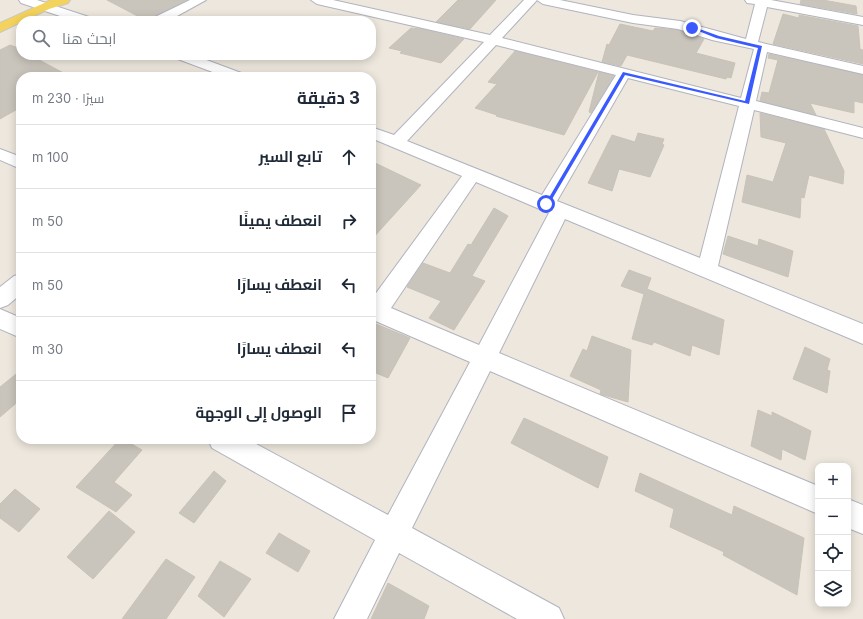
<!DOCTYPE html>
<html lang="ar">
<head>
<meta charset="utf-8">
<style>
	body { margin:0; font-family:Inter,Cairo,sans-serif; background:#f6f6f7; color:#1f2937; direction:rtl }
	.controls { position:absolute; right:12px; bottom:12px; display:grid; overflow:hidden; border-radius:8px; box-shadow:0 2px 10px #0003 }
	.controls button { width:36px; height:36px; display:grid; place-items:center; padding:0; border:0; border-bottom:1px solid #e0e1e3; background:#fff; color:#1f2937; font:20px sans-serif }
	.stop { position:absolute; width:12px; height:12px; margin:-9px; border:3px solid #3a5afe; border-radius:50%; background:#fff }
	.stop.end { background:#3a5afe; border-color:#fff; box-shadow:0 1px 4px #0008 }
	.list { margin:0; padding:0; list-style:none }
	h2 { display:flex; justify-content:space-between; align-items:center; height:52px; margin:0; padding:0 16px; font-size:17px }
	h2 small { font-size:13px; font-weight:400; color:#747a83 }
	.list li { display:grid; grid-template-columns:26px 1fr auto; gap:12px; align-items:center; box-sizing:border-box; height:64px; padding:0 16px; border-top:1px solid #e0e1e3 }
	.list b { display:block; font-size:15px; white-space:nowrap }
	.list em { font-size:13px; font-style:normal; color:#747a83 }
	.icon { flex:none; width:22px; height:22px; fill:none; stroke:currentColor; stroke-width:2; stroke-linecap:round; stroke-linejoin:round }
	.map { position:relative; flex:none; width:863px; height:619px; overflow:hidden; direction:ltr }
	.search { position:absolute; background:#fff; box-shadow:0 2px 10px #0003; left:16px; top:16px; width:360px; height:44px; display:flex; align-items:center; gap:10px; box-sizing:border-box; padding:0 14px; border-radius:16px; color:#747a83; font-size:15px }
	.panel { position:absolute; background:#fff; box-shadow:0 2px 10px #0003; left:16px; top:72px; width:360px; height:372px; border-radius:16px; direction:rtl }
	.map>svg:first-child { display:block }
</style>
</head>
<body>
<div class="map">
<svg width="863" height="619" viewBox="0 0 863 619">
	<rect width="100%" height="100%" fill="#ede7dd"/>
	<g fill="#c9c5bc" stroke="#c9c3b7">
		<polygon points="107,0 187,0 147,21"/>
		<polygon points="458,0 496,0 470,29 436,22"/>
		<polygon points="801,0 823,0 856,6 857,14 800,4"/>
		<polygon points="783,14 799,18 799,15 858,26 860,49 863,50 863,64 773,44"/>
		<polygon points="620,24 653,31 655,28 678,30 704,39 696,53 735,63 731,78 727,77 726,79 627,55 621,66 602,62 607,44 609,45"/>
		<polygon points="411,28 421,29 464,39 441,63 400,53 402,51 389,48"/>
		<polygon points="10,45 21,49 21,55 30,55 71,77 21,77 21,107 0,119 0,50"/>
		<polygon points="515,51 598,72 564,135 496,116 497,115 475,108 497,84 488,82"/>
		<polygon points="769,54 863,75 863,103 854,101 854,113 810,103 816,115 760,101 762,92 769,93 778,60 768,58"/>
		<polygon points="599,72 614,76 591,113 589,112"/>
		<polygon points="760,113 824,129 844,171 843,184 809,175 804,198 801,197 800,218 742,202 747,175 773,182 786,143 761,137"/>
		<polygon points="638,133 664,139 662,144 664,145 650,177 619,169 612,191 588,183 612,135 635,142"/>
		<polygon points="371,161 421,185 371,240"/>
		<polygon points="494,208 508,216 472,276 485,281 454,330 429,318 441,301 407,287 423,263 450,273 468,244 471,245"/>
		<polygon points="728,236 758,246 759,239 793,251 788,277 723,254"/>
		<polygon points="629,270 651,278 647,289 724,320 719,355 692,345 690,356 654,342 652,345 632,339 644,294 621,286"/>
		<polygon points="376,324 410,338 388,378 371,371 371,332"/>
		<polygon points="592,336 631,350 628,402 600,394 601,390 570,376 583,349 587,351"/>
		<polygon points="805,347 830,359 827,370 830,371 827,393 793,379"/>
		<polygon points="21,370 21,399 0,417 0,387"/>
		<polygon points="758,410 772,416 772,412 811,431 805,460 782,449 781,460 751,446"/>
		<polygon points="524,418 608,457 598,488 511,443"/>
		<polygon points="120,439 123,439 142,450 114,482 132,495 116,512 76,487"/>
		<polygon points="214,471 226,481 194,523 179,513"/>
		<polygon points="640,473 732,515 734,506 804,538 797,595 723,555 724,552 670,527 674,509 635,491"/>
		<polygon points="15,489 40,509 19,532 0,518 0,504"/>
		<polygon points="109,511 135,532 93,579 67,557"/>
		<polygon points="279,533 310,551 298,572 266,553"/>
		<polygon points="166,559 195,577 166,619 122,619"/>
		<polygon points="220,561 251,579 224,617 198,596"/>
		<polygon points="388,583 429,606 424,619 371,619"/>
	</g>
	<g fill="none" stroke-linecap="round" stroke-linejoin="round">
		<g stroke="#b1b3bf" stroke-width="2">
			<g id="minor">
				<polygon points="19,0 37,0 92,18 93,21 75,21 21,3"/>
				<polygon points="190,0 206,0 168,21 152,21 153,18"/>
				<path d="M311 0H333L490 35 524 0H560L633 15 680 21 746 39 755 4 747 3 745 0H771L863 17V25L767 7 758 42 863 66V74L767 52 756 101 863 128V138L754 110 718 266 863 324V344L565 219 499 353 818 486V514L490 371 412 528 559 608 564 619H517L399 553 367 619H334L375 540 212 448 208 439H247L388 515 470 362 371 319V300L462 176 371 138V127L394 135 484 42 317 4ZM537 0 543 4 633 23 678 29 712 40 754 49 741 98 502 38ZM496 45 616 75 542 195 407 141ZM628 78 739 106 700 258 557 201ZM476 182 549 213 479 345 391 308Z"/>
				<polygon points="173,55 193,55 244,74 246,77 226,77 175,58"/>
				<polygon points="0,149 21,157 21,169 0,160"/>
				<polygon points="21,274 21,294 8,305 0,308 0,287 14,276"/>
				<polygon points="0,309 21,318 21,338 0,329"/>
				<polygon points="848,499 863,505 863,534 848,528"/>
			</g>
		</g>
		<g stroke="#c8c8c8" stroke-width="2">
			<polygon id="major" points="51,0 70,0 68,3 49,9 0,32 0,23"/>
		</g>
		<use href="#minor" fill="#fff" fill-rule="evenodd"/>
		<use href="#major" fill="#f4d35c" fill-rule="evenodd"/>
	</g>
	<polygon fill="#3a5afe" points="694,27 719,36 762,46 749,104 625,75 548,206 544,206 623,72 745,101 758,48 716,38 691,28"/>
</svg>
<div class="controls">
<button>+</button>
<button>−</button>
<button><svg class="icon" aria-label="locate" viewBox="0 0 24 24"><circle cx="12" cy="12" r="6"/><path d="M12 2v4M12 18v4M2 12h4M18 12h4"/></svg></button>
<button><svg class="icon" aria-label="layers" viewBox="0 0 24 24"><path d="M12 4l9 5-9 5-9-5zM3 14l9 5 9-5"/></svg></button>
</div>
<div class="stop" style="left:546px;top:204px"></div>
<div class="stop end" style="left:692px;top:28px"></div>
<div class="search"><svg class="icon" aria-label="search" viewBox="0 0 24 24"><circle cx="10" cy="10" r="6"/><path d="M15 15l6 6"/></svg>ابحث هنا</div>
<section class="panel">
<h2>3 دقيقة<small>سيرًا · 230 m</small></h2>
<ul class="list">
<li><svg class="icon" aria-label="ahead" viewBox="0 0 24 24"><path d="M12 20V5M6 11l6-6 6 6"/></svg><div><b>تابع السير</b></div><em>100 m</em></li>
<li><svg class="icon" aria-label="right" viewBox="0 0 24 24"><path d="M7 20v-9h11M14 6l5 5-5 5"/></svg><div><b>انعطف يمينًا</b></div><em>50 m</em></li>
<li><svg class="icon" aria-label="left" viewBox="0 0 24 24"><path d="M17 20v-9H6M10 6l-5 5 5 5"/></svg><div><b>انعطف يسارًا</b></div><em>50 m</em></li>
<li><svg class="icon" aria-label="left" viewBox="0 0 24 24"><path d="M17 20v-9H6M10 6l-5 5 5 5"/></svg><div><b>انعطف يسارًا</b></div><em>30 m</em></li>
<li><svg class="icon" aria-label="arrive" viewBox="0 0 24 24"><path d="M6 21V4h12l-3 4 3 4H6"/></svg><div><b>الوصول إلى الوجهة</b></div></li>
</ul>
</section>
</div>
</body>
</html>
